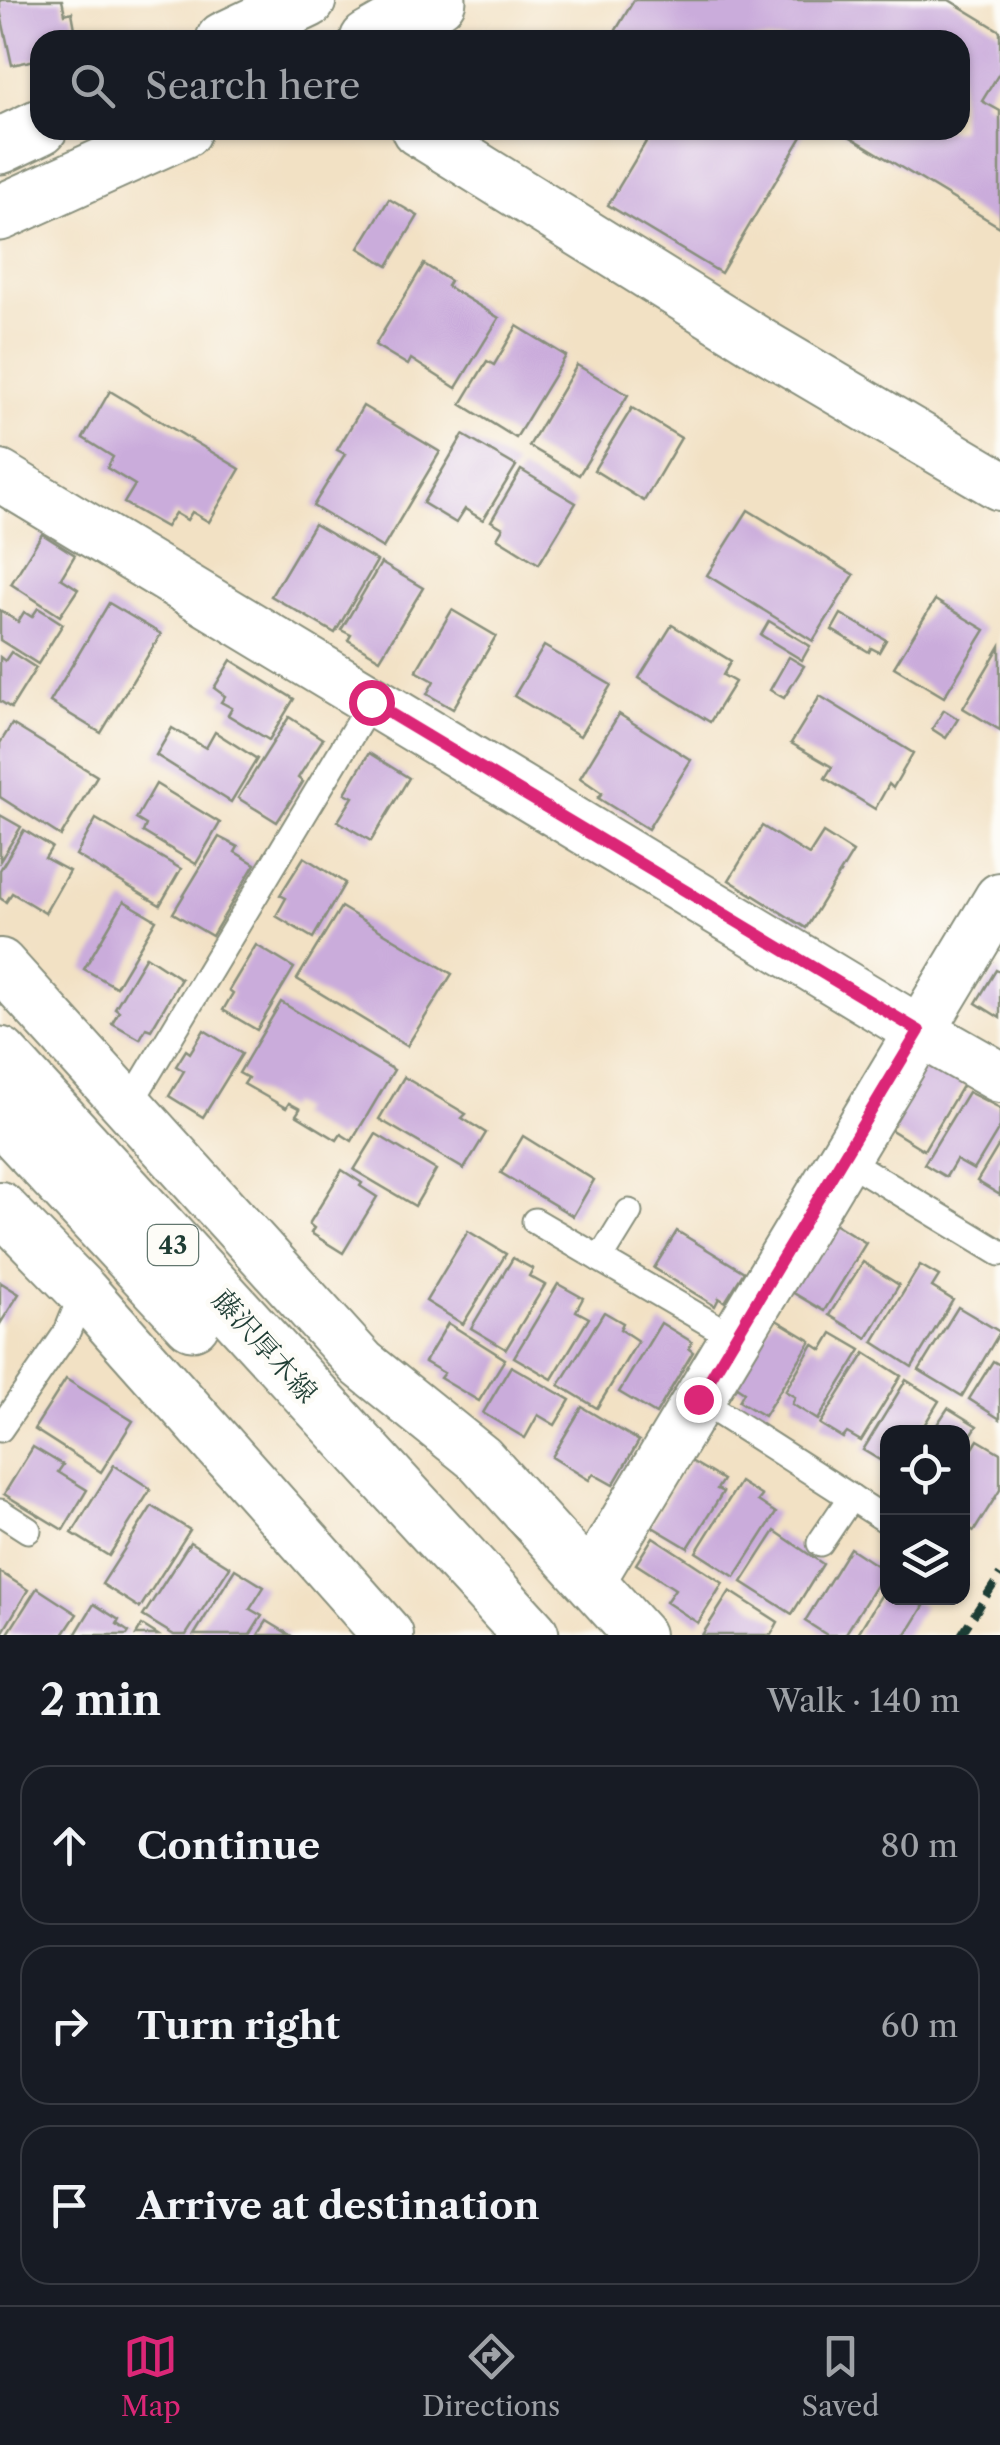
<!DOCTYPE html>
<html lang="en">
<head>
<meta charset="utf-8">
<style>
	body { margin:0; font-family:"Libre Caslon Text","Noto Serif JP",serif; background:#20242c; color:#f1f3f6 }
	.controls { position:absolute; right:30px; bottom:30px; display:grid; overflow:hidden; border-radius:20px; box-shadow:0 2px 8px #0004 }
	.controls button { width:90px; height:90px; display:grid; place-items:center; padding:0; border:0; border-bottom:2px solid #363941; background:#171b24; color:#f1f3f6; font:50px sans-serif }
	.stop { position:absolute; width:30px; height:30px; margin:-22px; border:8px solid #db2777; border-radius:50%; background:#fff }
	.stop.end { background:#db2777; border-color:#fff; box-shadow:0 2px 10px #0008 }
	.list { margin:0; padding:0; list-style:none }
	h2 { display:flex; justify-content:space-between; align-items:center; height:130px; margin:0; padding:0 40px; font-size:42px }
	h2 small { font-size:32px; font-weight:400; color:#9ea1a6 }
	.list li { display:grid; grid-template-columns:65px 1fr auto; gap:30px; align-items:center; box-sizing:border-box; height:160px; margin:0 20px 20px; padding:0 20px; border:2px solid #363941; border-radius:30px }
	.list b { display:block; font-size:38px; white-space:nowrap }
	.list em { font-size:32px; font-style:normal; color:#9ea1a6 }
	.icon { flex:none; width:55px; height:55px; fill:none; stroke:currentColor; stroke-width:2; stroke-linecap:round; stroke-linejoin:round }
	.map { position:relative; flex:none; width:1000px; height:1635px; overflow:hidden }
	.search { position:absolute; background:#171b24; box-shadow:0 2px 8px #0004; left:30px; right:30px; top:30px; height:110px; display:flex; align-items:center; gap:25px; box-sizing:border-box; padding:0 35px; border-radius:30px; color:#9ea1a6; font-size:38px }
	.sheet { height:670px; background:#171b24 }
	nav { display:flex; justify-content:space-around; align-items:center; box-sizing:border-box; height:140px; border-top:2px solid #363941; background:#171b24; font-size:28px; color:#9ea1a6 }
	nav a { display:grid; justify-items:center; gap:5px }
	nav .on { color:#db2777 }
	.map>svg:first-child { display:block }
</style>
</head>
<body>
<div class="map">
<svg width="1000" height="1635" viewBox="0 0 1000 1635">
	<rect width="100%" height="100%" fill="#fdfcf7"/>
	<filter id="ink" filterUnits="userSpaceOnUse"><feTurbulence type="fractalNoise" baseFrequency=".01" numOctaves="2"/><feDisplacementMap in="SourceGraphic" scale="20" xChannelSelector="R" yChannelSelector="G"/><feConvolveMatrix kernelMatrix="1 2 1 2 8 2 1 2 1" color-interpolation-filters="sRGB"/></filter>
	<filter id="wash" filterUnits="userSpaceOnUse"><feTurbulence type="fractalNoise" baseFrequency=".0048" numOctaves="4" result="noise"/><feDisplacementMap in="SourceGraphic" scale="40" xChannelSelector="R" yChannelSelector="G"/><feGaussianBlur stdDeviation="2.25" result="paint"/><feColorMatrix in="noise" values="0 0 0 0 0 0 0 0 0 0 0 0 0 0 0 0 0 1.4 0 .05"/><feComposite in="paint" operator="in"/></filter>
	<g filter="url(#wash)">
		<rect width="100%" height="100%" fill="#f2e1c4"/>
		<g id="blocks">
			<g fill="#caacdb">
				<polygon points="0,0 62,0 65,14 72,12 77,40 40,40 40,59 12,65 0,10"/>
				<polygon points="634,0 949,0 1000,31 1000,72 982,101 1000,111 1000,227 839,130 960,130 960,40 610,40"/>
				<polygon points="653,130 806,130 721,273 608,205"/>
				<polygon points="389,199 418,216 388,266 359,248"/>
				<polygon points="424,264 450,281 447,286 499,318 456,388 411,359 408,365 375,345"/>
				<polygon points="517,326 566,356 516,438 461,404 487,361 494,365"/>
				<polygon points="577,365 628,395 579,475 529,446"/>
				<polygon points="110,391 240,469 209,522 192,512 187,520 175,513 166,527 124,503 135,485 107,468 113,457 83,438"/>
				<polygon points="363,406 440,452 383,548 313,506 345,454 337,450"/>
				<polygon points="632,408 681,438 644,501 594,470"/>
				<polygon points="463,435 516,466 483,520 465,509 456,523 423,503"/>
				<polygon points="521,470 576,503 539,564 497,538 503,528 491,521"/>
				<polygon points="748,510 854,575 813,641 707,575"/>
				<polygon points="314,524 377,561 335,633 271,596"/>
				<polygon points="42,534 75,555 61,578 78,589 60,616 11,584"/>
				<polygon points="381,563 423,588 380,659 348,640 351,635 341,630"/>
				<polygon points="935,600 985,630 944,697 894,667"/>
				<polygon points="109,603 161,634 101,733 50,702"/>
				<polygon points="38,608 63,624 38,664 0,640 0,610 18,622 24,612 32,617"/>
				<polygon points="452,610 496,636 453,709 427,694 434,681 416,671"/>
				<polygon points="841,614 886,640 879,652 871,648 869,652 832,630"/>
				<polygon points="769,621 810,646 802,660 761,635"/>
				<polygon points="672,625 731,661 723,675 735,682 710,722 639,678"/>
				<polygon points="544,646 611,685 580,736 514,696"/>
				<polygon points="1000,646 1000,730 963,708"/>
				<polygon points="11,652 36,668 11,708 0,701 0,657 5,661"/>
				<polygon points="789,657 804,666 784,698 770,690"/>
				<polygon points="231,660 294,699 269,740 228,715 232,708 221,702 225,696 214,688"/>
				<polygon points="820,696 913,753 893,788 889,784 875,809 825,778 832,767 791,743"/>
				<polygon points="944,710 958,719 946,738 932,729"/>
				<polygon points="619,714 691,760 648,829 598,798 602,793 580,778"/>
				<polygon points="289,717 323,739 298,778 303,782 277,822 238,798"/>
				<polygon points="12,724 97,776 61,836 0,797 0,743"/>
				<polygon points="172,728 206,748 215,732 257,759 231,802 156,755"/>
				<polygon points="369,753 409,778 371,841 338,821 353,797 345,793"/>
				<polygon points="156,784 220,823 196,864 143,832 146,825 136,819"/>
				<polygon points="0,815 21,827 0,861"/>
				<polygon points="96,819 181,869 160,905 76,855"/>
				<polygon points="762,826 809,855 823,833 853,852 806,928 729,880"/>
				<polygon points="24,830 52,847 45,858 69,871 45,913 12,893 6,902 0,898 0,870"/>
				<polygon points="219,837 238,847 235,852 255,864 212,936 173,913"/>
				<polygon points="304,857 345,883 313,938 276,916 286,898 280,895"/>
				<polygon points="124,901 156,920 116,987 84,969"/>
				<polygon points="341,907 452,974 407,1046 297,979"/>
				<polygon points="256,945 294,968 257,1030 223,1010 233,993 229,990"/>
				<polygon points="146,956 181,979 151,1030 146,1028 140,1039 112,1023 119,1011 115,1008"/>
				<polygon points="996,970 1000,972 1000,1018 976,1003"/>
				<polygon points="281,1002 394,1070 352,1141 341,1134 337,1140 296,1115 300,1109 289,1103 286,1108 244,1084 248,1078 239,1073"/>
				<polygon points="204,1030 242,1054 203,1117 169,1096 184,1071 176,1066 186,1050 190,1053"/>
				<polygon points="925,1058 965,1081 924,1150 885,1126"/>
				<polygon points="404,1077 466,1114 462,1118 486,1133 464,1169 379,1119"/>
				<polygon points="968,1092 1000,1108 1000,1127 974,1170 956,1160 946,1177 924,1164"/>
				<polygon points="376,1134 436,1170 415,1206 354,1170"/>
				<polygon points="523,1136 594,1180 573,1216 501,1173"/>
				<polygon points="1000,1143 1000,1195 977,1181"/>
				<polygon points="342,1170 362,1183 360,1186 377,1197 343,1253 311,1233 314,1228 309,1224"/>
				<polygon points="829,1220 866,1243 824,1311 787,1289"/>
				<polygon points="468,1231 506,1254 463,1324 426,1301"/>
				<polygon points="677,1231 744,1272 725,1302 719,1298 715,1306 654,1268"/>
				<polygon points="513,1258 533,1269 529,1276 545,1285 506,1349 471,1328"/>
				<polygon points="863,1262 899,1285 867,1338 829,1315"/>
				<polygon points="920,1265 939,1276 932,1287 953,1300 912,1367 873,1342"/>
				<polygon points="0,1282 19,1294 0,1324"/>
				<polygon points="558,1284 583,1298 576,1311 589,1318 552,1379 514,1357"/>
				<polygon points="958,1307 1000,1332 962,1396 919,1370"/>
				<polygon points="604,1312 623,1323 620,1329 638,1341 597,1408 559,1385"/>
				<polygon points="773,1318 811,1341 764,1416 739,1401 744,1392 732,1384"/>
				<polygon points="448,1323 505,1359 479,1401 440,1378 444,1373 425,1362"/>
				<polygon points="661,1323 692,1342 689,1349 693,1352 656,1414 619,1392"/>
				<polygon points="832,1333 861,1350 818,1420 792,1404 795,1397 785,1391 813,1344 822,1350"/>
				<polygon points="865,1353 901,1376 861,1441 847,1433 843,1438 820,1424"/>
				<polygon points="993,1361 1000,1365 1000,1419 969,1399"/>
				<polygon points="511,1366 570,1400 555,1425 538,1415 525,1438 483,1413"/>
				<polygon points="66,1379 133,1421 101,1472 34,1429"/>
				<polygon points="906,1380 939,1401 920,1432 888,1432 888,1465 863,1450"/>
				<polygon points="582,1407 639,1441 613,1485 593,1474 589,1480 552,1457"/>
				<polygon points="948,1408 977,1426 962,1449 962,1432 932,1432"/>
				<polygon points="978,1440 1000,1453 1000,1490 974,1531 962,1524 962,1466"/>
				<polygon points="33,1447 63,1465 58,1472 87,1490 63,1530 4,1494"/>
				<polygon points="691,1461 723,1480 717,1489 723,1492 688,1548 651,1526"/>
				<polygon points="114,1465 151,1489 109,1556 72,1533"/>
				<polygon points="740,1482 762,1496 758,1501 776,1513 735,1577 696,1552"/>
				<polygon points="152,1506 190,1530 140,1608 102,1584"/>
				<polygon points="775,1531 823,1564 792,1614 742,1582"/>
				<polygon points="653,1537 723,1583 698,1623 666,1602 675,1589 636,1564"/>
				<polygon points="190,1542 230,1567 186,1635 174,1635 143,1616"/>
				<polygon points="850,1548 885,1571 845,1635 827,1635 805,1621"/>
				<polygon points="235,1569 264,1587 250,1609 262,1616 250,1635 194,1635"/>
				<polygon points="0,1572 28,1590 1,1635 0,1635"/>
				<polygon points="888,1584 888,1598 910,1598 924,1606 906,1635 857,1635"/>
				<polygon points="37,1588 77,1614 63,1635 7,1635"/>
				<polygon points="730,1591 778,1622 771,1635 702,1635"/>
				<polygon points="94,1604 119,1620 117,1624 129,1632 127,1635 75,1635"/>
				<polygon points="267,1621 290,1635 258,1635"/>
				<polygon points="142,1625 158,1635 136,1635"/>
			</g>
		</g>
	</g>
	<g filter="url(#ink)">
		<use href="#blocks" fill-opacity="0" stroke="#888f7c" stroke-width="2.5"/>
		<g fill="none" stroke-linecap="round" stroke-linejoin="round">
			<g stroke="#888f7c" stroke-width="29">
				<g id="service">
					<polyline points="129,1105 371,702"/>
					<polyline points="843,1158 1000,1253"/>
					<polyline points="535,1221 735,1338"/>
					<polyline points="600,1259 629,1212"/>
					<polyline points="698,1399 888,1521"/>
					<polyline points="0,1429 67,1332 83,1292"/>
					<polyline points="0,1512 28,1530"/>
					<polyline points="820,1543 851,1497"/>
				</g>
			</g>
			<g stroke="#888f7c" stroke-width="54">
				<g id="minor">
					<polyline points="417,130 761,344 1000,485"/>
					<polyline points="0,476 919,1031 1000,1077"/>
					<polyline points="0,964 362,1364 480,1459 639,1635"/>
					<polyline points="0,1207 83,1292 388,1635"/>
					<polyline points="590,1580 1000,898"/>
				</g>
			</g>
			<g stroke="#888f7c" stroke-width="59">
				<g id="primary">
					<polyline points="224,40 308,0"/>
					<polyline points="368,40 438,0"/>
					<polyline points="0,146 40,127"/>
					<polyline points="0,213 183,130"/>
					<polyline points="0,1055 531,1635"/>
					<polyline points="0,1115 192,1322"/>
				</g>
			</g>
			<use href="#service" stroke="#fff" stroke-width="25"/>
			<use href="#minor" stroke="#fff" stroke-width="50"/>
			<use href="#primary" stroke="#fff" stroke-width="55"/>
			<polyline stroke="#1f3d34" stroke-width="8" stroke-dasharray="15 8" stroke-linecap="butt" points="961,1635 1000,1575"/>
		</g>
	</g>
	<g fill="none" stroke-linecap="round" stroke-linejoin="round" filter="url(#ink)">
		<polyline stroke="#db2777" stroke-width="12" points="371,702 919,1031 698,1399"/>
	</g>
	<g text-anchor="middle" stroke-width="9" stroke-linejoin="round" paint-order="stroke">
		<rect fill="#fdfcf7" stroke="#62766e" stroke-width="2.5" x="148" y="1225" width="50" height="40" rx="8"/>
		<g font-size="25" font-weight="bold" fill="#1f3d34">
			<text x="173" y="1254">43</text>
		</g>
		<g font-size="28" fill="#1f3d34" stroke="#fdfcf7">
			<text transform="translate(265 1346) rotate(48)" y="10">藤沢厚木線</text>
		</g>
	</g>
</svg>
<div class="controls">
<button><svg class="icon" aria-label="locate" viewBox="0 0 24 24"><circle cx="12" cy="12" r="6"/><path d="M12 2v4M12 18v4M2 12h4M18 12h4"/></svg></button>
<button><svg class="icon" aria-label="layers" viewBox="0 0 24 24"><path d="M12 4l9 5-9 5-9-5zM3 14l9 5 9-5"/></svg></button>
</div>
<div class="stop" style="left:371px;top:702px"></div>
<div class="stop end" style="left:698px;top:1399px"></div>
<div class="search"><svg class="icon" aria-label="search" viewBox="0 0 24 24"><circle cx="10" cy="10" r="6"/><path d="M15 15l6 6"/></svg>Search here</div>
</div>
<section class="sheet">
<h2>2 min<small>Walk · 140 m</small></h2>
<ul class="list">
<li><svg class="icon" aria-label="ahead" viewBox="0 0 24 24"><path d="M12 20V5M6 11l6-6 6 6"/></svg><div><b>Continue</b></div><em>80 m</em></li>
<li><svg class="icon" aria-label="right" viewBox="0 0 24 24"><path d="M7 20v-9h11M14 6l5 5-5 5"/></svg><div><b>Turn right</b></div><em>60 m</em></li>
<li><svg class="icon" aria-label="arrive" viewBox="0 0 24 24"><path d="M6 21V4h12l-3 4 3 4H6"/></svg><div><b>Arrive at destination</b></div></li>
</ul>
</section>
<nav>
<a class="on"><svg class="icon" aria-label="map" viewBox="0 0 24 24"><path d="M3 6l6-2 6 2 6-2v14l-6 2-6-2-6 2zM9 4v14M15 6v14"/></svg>Map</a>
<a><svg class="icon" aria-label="directions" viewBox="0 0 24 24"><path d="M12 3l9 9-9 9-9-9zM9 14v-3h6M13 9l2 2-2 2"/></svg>Directions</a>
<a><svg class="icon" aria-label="saved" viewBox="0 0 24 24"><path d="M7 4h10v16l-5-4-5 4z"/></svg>Saved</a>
</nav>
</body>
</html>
